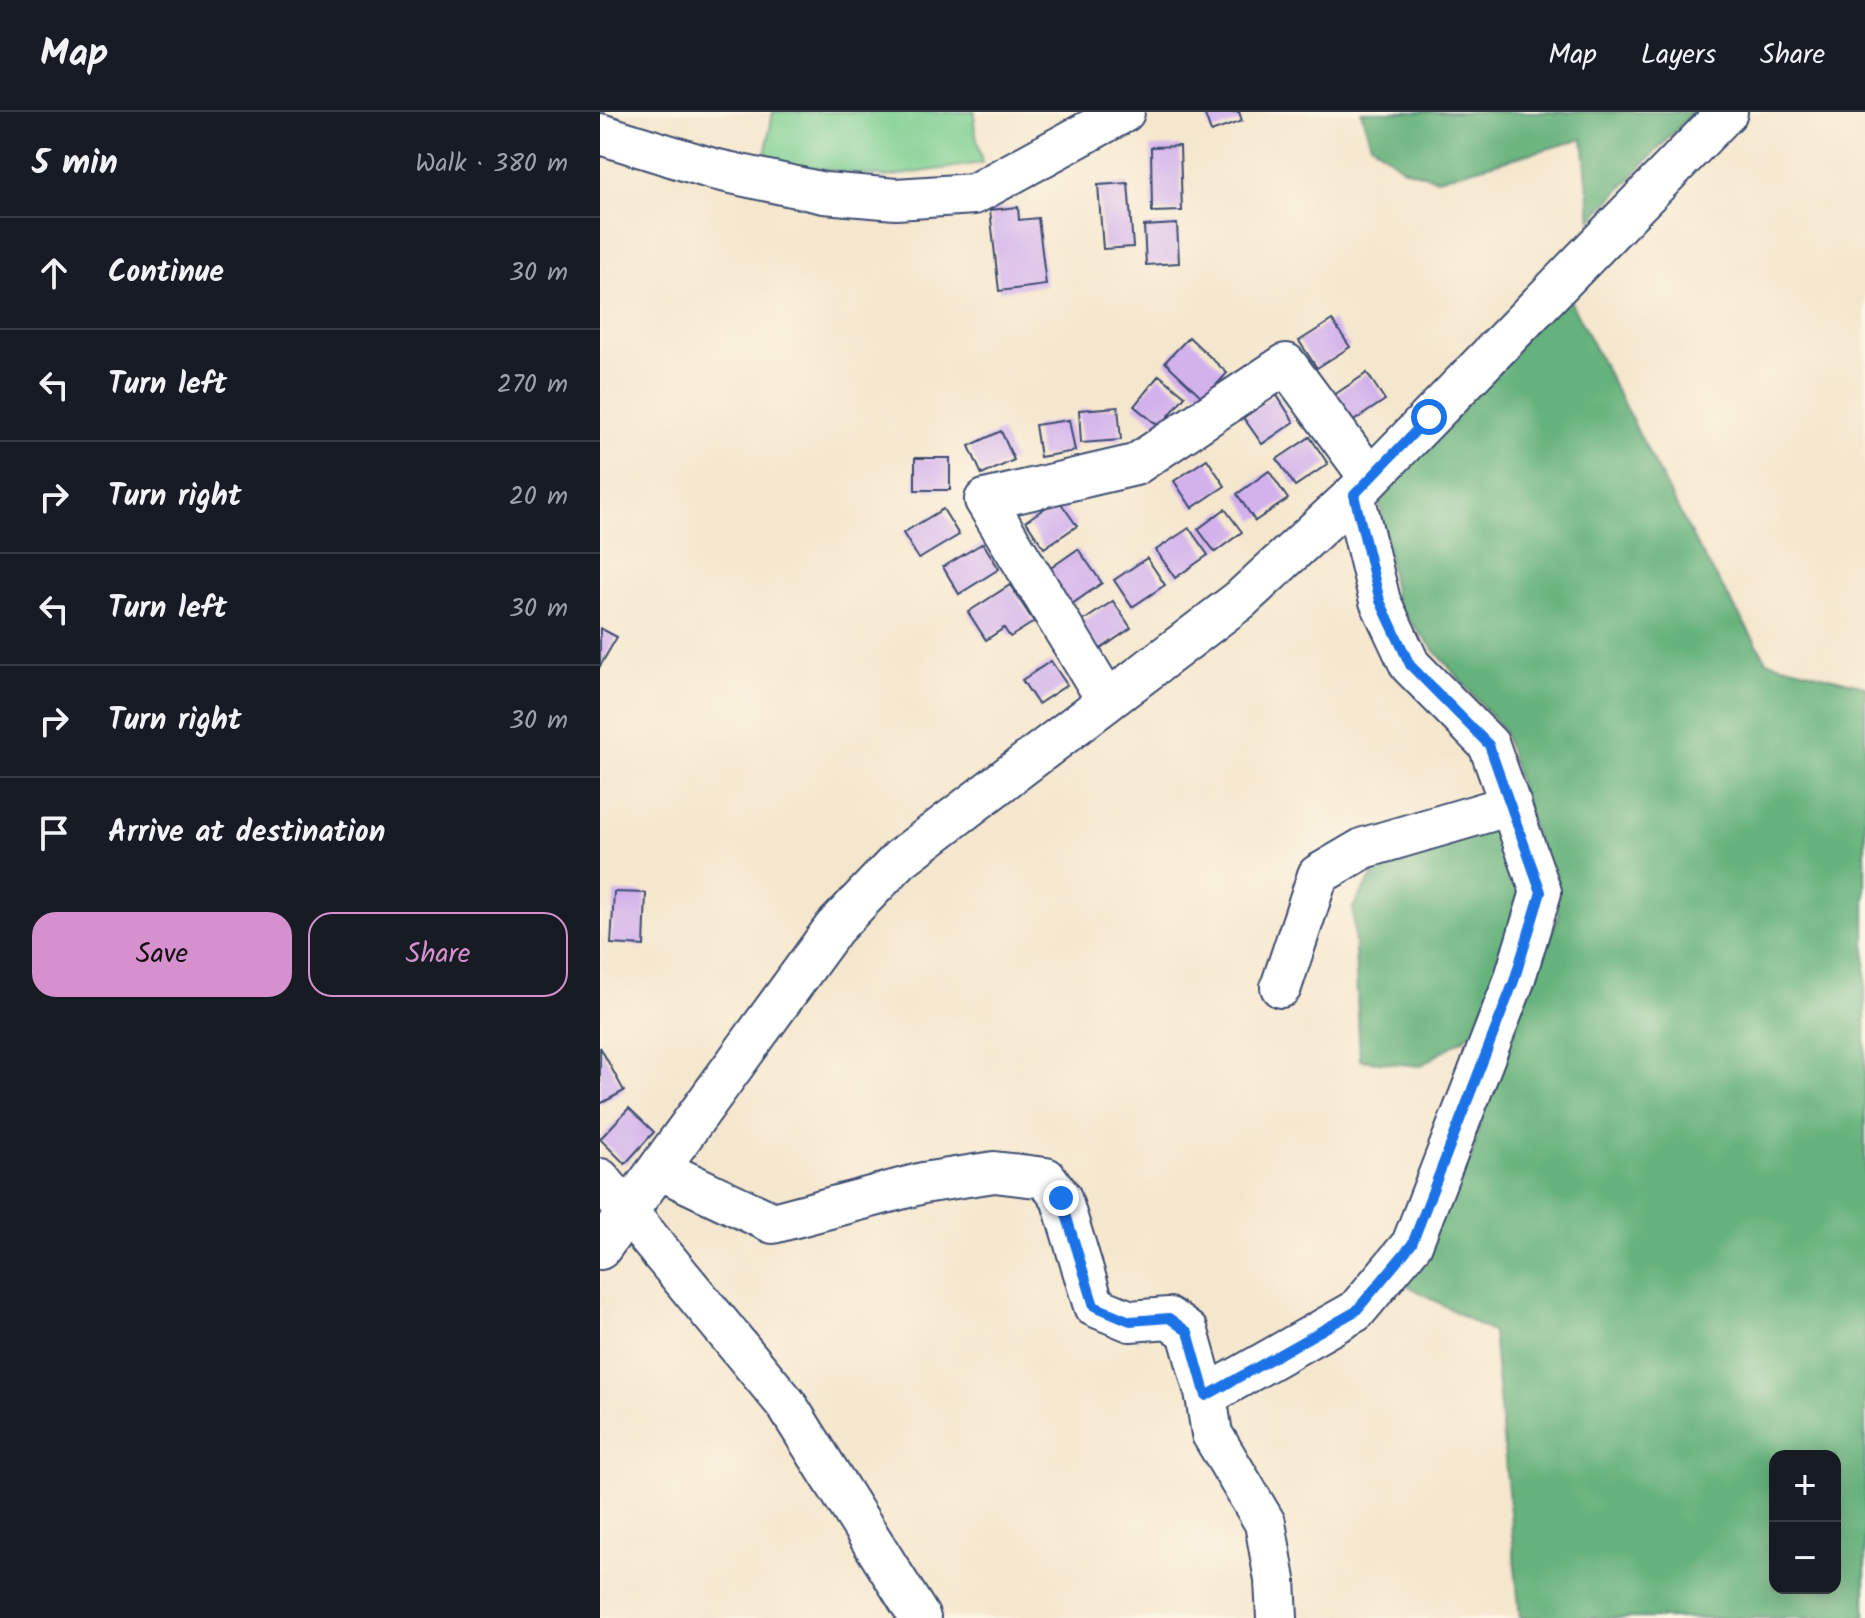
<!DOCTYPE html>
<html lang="en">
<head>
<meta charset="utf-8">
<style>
	body { margin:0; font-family:Kalam,sans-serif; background:#242831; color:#f1f3f6 }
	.controls { position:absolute; right:24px; bottom:24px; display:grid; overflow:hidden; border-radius:16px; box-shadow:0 4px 20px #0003 }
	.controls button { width:72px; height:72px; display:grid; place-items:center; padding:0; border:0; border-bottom:2px solid #363941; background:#171b24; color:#f1f3f6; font:40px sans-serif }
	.stop { position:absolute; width:24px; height:24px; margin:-18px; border:6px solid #1a73e8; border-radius:50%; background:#fff }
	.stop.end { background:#1a73e8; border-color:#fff; box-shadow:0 2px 8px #0008 }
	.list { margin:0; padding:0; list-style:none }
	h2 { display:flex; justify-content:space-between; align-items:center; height:104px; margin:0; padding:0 32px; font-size:34px }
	h2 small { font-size:26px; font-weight:400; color:#9ea1a6 }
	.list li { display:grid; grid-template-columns:52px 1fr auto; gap:24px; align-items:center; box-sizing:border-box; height:112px; padding:0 32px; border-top:2px solid #363941 }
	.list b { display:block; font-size:30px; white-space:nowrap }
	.list em { font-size:26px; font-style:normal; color:#9ea1a6 }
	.actions { display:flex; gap:16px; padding:24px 32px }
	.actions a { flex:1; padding:18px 0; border:2px solid #d690ce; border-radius:24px; text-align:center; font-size:28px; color:#d690ce }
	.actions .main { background:#d690ce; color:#111 }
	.icon { flex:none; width:44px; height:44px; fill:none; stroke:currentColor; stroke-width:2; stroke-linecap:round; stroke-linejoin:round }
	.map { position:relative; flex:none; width:1265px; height:1506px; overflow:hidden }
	header { display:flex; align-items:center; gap:48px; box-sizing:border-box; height:112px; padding:0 40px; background:#171b24; border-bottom:2px solid #363941 }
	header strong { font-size:38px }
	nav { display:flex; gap:44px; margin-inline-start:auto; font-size:28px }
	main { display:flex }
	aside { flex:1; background:#171b24 }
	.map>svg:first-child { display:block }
</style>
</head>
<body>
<header>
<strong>Map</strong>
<nav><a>Map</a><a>Layers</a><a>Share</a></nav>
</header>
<main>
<aside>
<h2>5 min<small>Walk · 380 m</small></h2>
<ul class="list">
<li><svg class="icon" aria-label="ahead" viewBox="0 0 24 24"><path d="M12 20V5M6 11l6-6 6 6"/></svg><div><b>Continue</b></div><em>30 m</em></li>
<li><svg class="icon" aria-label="left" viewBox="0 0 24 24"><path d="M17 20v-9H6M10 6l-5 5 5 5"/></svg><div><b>Turn left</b></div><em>270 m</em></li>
<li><svg class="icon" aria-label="right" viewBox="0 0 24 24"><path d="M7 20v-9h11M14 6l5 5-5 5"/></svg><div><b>Turn right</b></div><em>20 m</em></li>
<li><svg class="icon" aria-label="left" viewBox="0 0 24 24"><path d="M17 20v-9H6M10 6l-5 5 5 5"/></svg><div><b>Turn left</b></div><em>30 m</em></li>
<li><svg class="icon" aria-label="right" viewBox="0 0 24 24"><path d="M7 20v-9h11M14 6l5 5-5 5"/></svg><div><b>Turn right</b></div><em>30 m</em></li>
<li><svg class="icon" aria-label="arrive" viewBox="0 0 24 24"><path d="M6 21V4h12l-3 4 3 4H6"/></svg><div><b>Arrive at destination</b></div></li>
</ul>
<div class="actions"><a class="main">Save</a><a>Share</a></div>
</aside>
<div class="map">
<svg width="1265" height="1506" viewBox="0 0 1265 1506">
	<rect width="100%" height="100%" fill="#fcf5e5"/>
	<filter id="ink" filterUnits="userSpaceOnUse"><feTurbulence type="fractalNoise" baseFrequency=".0125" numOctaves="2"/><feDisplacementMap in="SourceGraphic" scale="16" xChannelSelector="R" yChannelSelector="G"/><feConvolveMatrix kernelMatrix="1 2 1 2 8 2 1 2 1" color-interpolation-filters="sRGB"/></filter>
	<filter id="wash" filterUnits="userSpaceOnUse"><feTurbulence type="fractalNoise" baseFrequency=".006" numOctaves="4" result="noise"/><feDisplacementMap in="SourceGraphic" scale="32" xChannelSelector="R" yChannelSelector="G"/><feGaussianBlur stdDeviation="1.8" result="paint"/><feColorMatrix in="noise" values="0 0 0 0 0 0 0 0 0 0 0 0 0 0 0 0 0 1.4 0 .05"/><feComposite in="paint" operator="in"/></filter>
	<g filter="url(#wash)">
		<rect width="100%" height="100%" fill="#f5e7cd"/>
		<polygon fill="#7dcf91" stroke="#4c7f78" stroke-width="2" points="173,0 375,0 374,12 382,51 286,65 164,50"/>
		<g fill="#66b27b" stroke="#40706c" stroke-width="2" fill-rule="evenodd">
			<polygon points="761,0 1093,0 991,108 983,27 837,67 804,57 771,32"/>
			<path d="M964 177 1095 430 1167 549 1265 574V1506H920L893 1221 798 1168 871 1048 902 920 959 805 903 618 796 493 778 380ZM1175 1344H1235V1476H1175Z"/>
			<polygon points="903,701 936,764 877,918 820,954 760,948 753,795 781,750"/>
		</g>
		<g id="blocks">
			<g fill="#d2b1ec">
				<polygon points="604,0 639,0 642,9 611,20"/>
				<polygon points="580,34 582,99 552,100 551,35"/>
				<polygon points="528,71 533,135 503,137 498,73"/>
				<polygon points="418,95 419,108 438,106 446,173 399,179 390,98"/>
				<polygon points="577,112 579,151 546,153 544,114"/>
				<polygon points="732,208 750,235 717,256 699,229"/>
				<polygon points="589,225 627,261 604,287 565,250"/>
				<polygon points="767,261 785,288 752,310 734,283"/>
				<polygon points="559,263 585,284 560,315 534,294"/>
				<polygon points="676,282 694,310 662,332 643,305"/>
				<polygon points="518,295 521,328 481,331 479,298"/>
				<polygon points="469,308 475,339 440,345 435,313"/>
				<polygon points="401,319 414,348 382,363 369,334"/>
				<polygon points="710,325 728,352 695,374 677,347"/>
				<rect x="315" y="346" width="35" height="32"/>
				<polygon points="607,347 625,374 592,396 574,369"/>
				<polygon points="669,359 688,387 655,409 637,382"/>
				<polygon points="458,387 477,414 444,436 426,409"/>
				<polygon points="343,397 359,423 319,447 303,421"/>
				<polygon points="625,397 642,420 615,440 598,417"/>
				<polygon points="589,416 608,443 575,466 556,438"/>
				<polygon points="383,431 399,457 359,482 343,455"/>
				<polygon points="478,437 502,471 469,494 445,460"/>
				<polygon points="547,446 565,473 532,495 514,468"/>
				<polygon points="410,473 434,510 410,525 404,516 386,528 368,500"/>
				<polygon points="513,489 531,516 499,538 480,511"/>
				<polygon points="0,516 17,525 0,554"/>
				<polygon points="451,549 467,573 438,592 422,568"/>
				<polygon points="14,780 46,781 44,834 11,832"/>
				<polygon points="0,935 24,979 0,992"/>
				<polygon points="29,996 54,1020 25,1052 0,1027"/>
			</g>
		</g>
	</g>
	<g filter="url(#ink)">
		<use href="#blocks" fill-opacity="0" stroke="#3c4b6f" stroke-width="2"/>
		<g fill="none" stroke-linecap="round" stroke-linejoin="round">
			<g stroke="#3c4b6f" stroke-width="44">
				<g id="minor">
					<polyline points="0,22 113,57 224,81 296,87 374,82 524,0"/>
					<polyline points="507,588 385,388 535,353 686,252 770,366"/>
					<polyline points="681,875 718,763 764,736 911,693"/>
					<polyline points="59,1057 173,1111 323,1071 394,1060 446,1066 461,1086 494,1194 530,1209 569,1206 588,1220 606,1284"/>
					<polyline points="0,1067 186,1292 320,1506"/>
					<polyline points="0,1137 234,816 300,747 640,488 754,383 1127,0"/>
					<polyline points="677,1506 675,1468 665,1411 612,1322 606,1284 756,1199 812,1132 914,869 941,780 889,633 810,553 780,489 754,383"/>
				</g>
			</g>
			<use href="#minor" stroke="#fff" stroke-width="40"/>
		</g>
	</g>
	<g fill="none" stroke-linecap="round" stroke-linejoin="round" filter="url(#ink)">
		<polyline stroke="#1a73e8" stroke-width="10" points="461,1086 494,1194 530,1209 569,1206 588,1220 606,1284 756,1199 812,1132 914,869 941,780 889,633 810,553 780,489 754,383 829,305"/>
	</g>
</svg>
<div class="controls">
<button>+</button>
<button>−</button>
</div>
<div class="stop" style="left:829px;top:305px"></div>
<div class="stop end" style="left:461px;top:1086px"></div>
</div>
</main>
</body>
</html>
